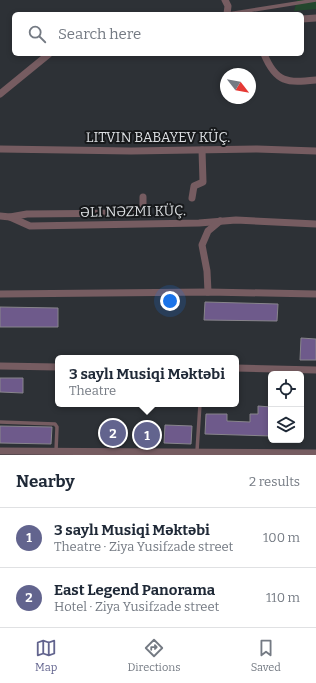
<!DOCTYPE html>
<html lang="en">
<head>
<meta charset="utf-8">
<style>
	body { margin:0; font-family:Bitter,serif; background:#f2f2f3; color:#1f2937 }
	.controls { position:absolute; right:12px; bottom:12px; display:grid; overflow:hidden; border-radius:6px; box-shadow:0 2px 6px #0003 }
	.controls button { width:36px; height:36px; display:grid; place-items:center; padding:0; border:0; border-bottom:1px solid #e0e1e3; background:#fff; color:#1f2937; font:20px sans-serif }
	.compass { position:absolute; left:220px; top:68px; width:36px; height:36px; border-radius:50%; background:#fff; box-shadow:0 2px 6px #0003; rotate:121deg }
	.you { position:absolute; left:170px; top:301px; width:14px; height:14px; margin:-10px; border:3px solid #fff; border-radius:50%; background:#1a73e8; box-shadow:0 0 0 6px #1a73e833 }
	.badge { display:grid; place-items:center; width:26px; height:26px; border-radius:50%; background:#62648e; color:#fff; font-size:13px; font-weight:700 }
	.pin { position:absolute; translate:-50% -50%; border:2px solid #fff; box-shadow:0 1px 4px #0006 }
	.popup { position:absolute; left:55px; top:355px; width:184px; height:52px; box-sizing:border-box; display:grid; place-content:center; border-radius:6px; background:#fff; filter:drop-shadow(0 1px 3px #0005); font-size:13px; white-space:nowrap; color:#747a83 }
	.popup b { font-size:15px; color:#1f2937 }
	.popup::after { content:''; position:absolute; left:50%; top:100%; margin-left:-8px; border:8px solid transparent; border-top-color:#fff }
	.list { margin:0; padding:0; list-style:none }
	h2 { display:flex; justify-content:space-between; align-items:center; height:52px; margin:0; padding:0 16px; font-size:17px }
	h2 small { font-size:13px; font-weight:400; color:#747a83 }
	.list li { display:grid; grid-template-columns:26px 1fr auto; gap:12px; align-items:center; box-sizing:border-box; height:60px; padding:0 16px; border-top:1px solid #e0e1e3 }
	.list b { display:block; font-size:15px; white-space:nowrap }
	.list p { margin:0; font-size:13px; white-space:nowrap; color:#747a83 }
	.list em { font-size:13px; font-style:normal; color:#747a83 }
	.icon { flex:none; width:22px; height:22px; fill:none; stroke:currentColor; stroke-width:2; stroke-linecap:round; stroke-linejoin:round }
	.map { position:relative; flex:none; width:316px; height:455px; overflow:hidden }
	.search { position:absolute; background:#fff; box-shadow:0 2px 6px #0003; left:12px; right:12px; top:12px; height:44px; display:flex; align-items:center; gap:10px; box-sizing:border-box; padding:0 14px; border-radius:6px; color:#747a83; font-size:15px }
	.sheet { height:172px; background:#fff }
	nav { display:flex; justify-content:space-around; align-items:center; box-sizing:border-box; height:56px; border-top:1px solid #e0e1e3; background:#fff; font-size:11px; color:#747a83 }
	nav a { display:grid; justify-items:center; gap:2px }
	nav .on { color:#62648e }
	.map>svg:first-child { display:block }
</style>
</head>
<body>
<div class="map">
<svg width="316" height="455" viewBox="0 0 316 455">
	<rect width="100%" height="100%" fill="#2d3136"/>
	<polygon fill="#24472d" points="297,0 316,0 316,9 294,11"/>
	<g fill="#6e5a8b" stroke="#88858c">
		<polygon points="205,302 278,304 277,321 204,320"/>
		<polygon points="0,307 58,308 58,327 0,327"/>
		<polygon points="301,338 316,339 316,360 300,360"/>
		<polygon points="0,378 23,378 23,393 0,392"/>
		<polygon points="258,406 271,407 271,436 205,434 206,414 227,414 227,421 250,422 250,414 258,414"/>
		<polygon points="165,425 192,426 191,444 164,443"/>
		<polygon points="0,426 52,427 51,444 0,443"/>
	</g>
	<g fill="none" stroke-linecap="round" stroke-linejoin="round">
		<g stroke="#765c61" stroke-width="3.5">
			<polyline points="228,14 316,0"/>
			<polyline points="0,422 55,424 57,427 56,451"/>
			<polyline points="197,451 200,404"/>
		</g>
		<g stroke="#765c61" stroke-width="7">
			<polyline points="225,0 228,6 227,14"/>
			<polyline points="302,19 316,18"/>
			<path d="M264 54C276 83 287 83 316 80"/>
			<polyline points="0,94 49,54"/>
			<polyline points="0,149 131,151 257,149 316,151"/>
			<polyline points="192,198 194,186 203,182 202,150"/>
			<polyline points="0,216 10,217 30,226 199,223 236,220 316,224"/>
			<polyline points="10,217 27,214 139,213 143,207 143,197"/>
			<polyline points="208,292 207,271 202,245 208,231 220,221"/>
			<polyline points="0,294 208,292 316,294"/>
			<polyline points="0,366 58,367"/>
			<polyline points="236,368 316,370"/>
			<polyline points="0,451 316,453"/>
		</g>
	</g>
	<g text-anchor="middle" stroke-width="4" stroke-linejoin="round" paint-order="stroke">
		<g font-size="14" fill="#dcdfe2" stroke="#17191b">
			<text x="158" y="142">LITVIN BABAYEV KÜÇ.</text>
			<text transform="translate(133 211) rotate(-1)" y="5">ƏLI NƏZMI KÜÇ.</text>
		</g>
	</g>
</svg>
<div class="controls">
<button><svg class="icon" aria-label="locate" viewBox="0 0 24 24"><circle cx="12" cy="12" r="6"/><path d="M12 2v4M12 18v4M2 12h4M18 12h4"/></svg></button>
<button><svg class="icon" aria-label="layers" viewBox="0 0 24 24"><path d="M12 4l9 5-9 5-9-5zM3 14l9 5 9-5"/></svg></button>
</div>
<svg class="compass" viewBox="-18 -18 36 36"><path d="M0-13l5 13h-10z" fill="#e53935"/><path d="M0 13l5-13h-10z" fill="#747a83"/></svg>
<div class="you"></div>
<div class="pin badge" style="left:147px;top:435px">1</div>
<div class="popup"><b>3 saylı Musiqi Məktəbi</b>Theatre</div>
<div class="pin badge" style="left:113px;top:433px">2</div>
<div class="search"><svg class="icon" aria-label="search" viewBox="0 0 24 24"><circle cx="10" cy="10" r="6"/><path d="M15 15l6 6"/></svg>Search here</div>
</div>
<section class="sheet">
<h2>Nearby<small>2 results</small></h2>
<ul class="list">
<li><span class="badge">1</span><div><b>3 saylı Musiqi Məktəbi</b><p>Theatre · Ziya Yusifzade street</p></div><em>100 m</em></li>
<li><span class="badge">2</span><div><b>East Legend Panorama</b><p>Hotel · Ziya Yusifzade street</p></div><em>110 m</em></li>
</ul>
</section>
<nav>
<a class="on"><svg class="icon" aria-label="map" viewBox="0 0 24 24"><path d="M3 6l6-2 6 2 6-2v14l-6 2-6-2-6 2zM9 4v14M15 6v14"/></svg>Map</a>
<a><svg class="icon" aria-label="directions" viewBox="0 0 24 24"><path d="M12 3l9 9-9 9-9-9zM9 14v-3h6M13 9l2 2-2 2"/></svg>Directions</a>
<a><svg class="icon" aria-label="saved" viewBox="0 0 24 24"><path d="M7 4h10v16l-5-4-5 4z"/></svg>Saved</a>
</nav>
</body>
</html>
